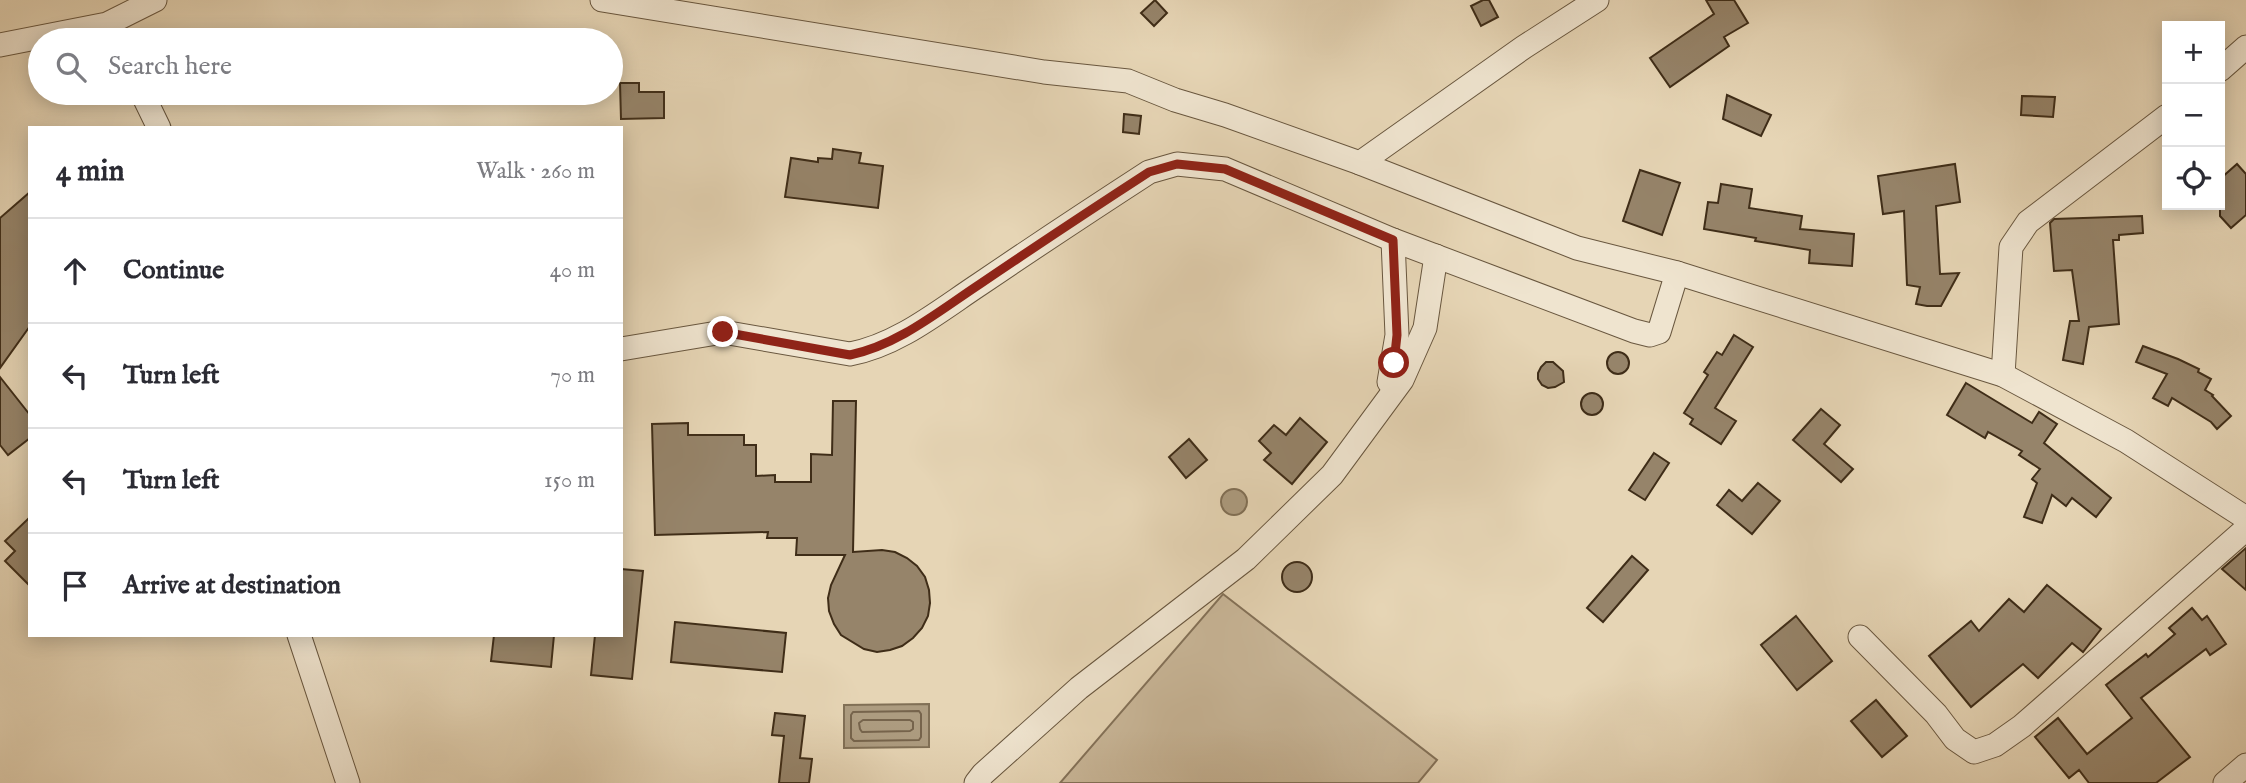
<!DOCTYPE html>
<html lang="en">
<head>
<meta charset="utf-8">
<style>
	body { margin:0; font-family:"IM FELL English",serif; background:#f7f7f7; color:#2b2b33 }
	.controls { position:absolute; right:21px; top:21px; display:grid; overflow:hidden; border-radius:0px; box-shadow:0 4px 18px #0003 }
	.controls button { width:63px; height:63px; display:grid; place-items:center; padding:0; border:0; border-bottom:2px solid #e1e1e2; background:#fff; color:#2b2b33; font:35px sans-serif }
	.stop { position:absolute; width:21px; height:21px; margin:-16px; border:5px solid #8f2418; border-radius:50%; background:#fff }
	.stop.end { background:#8f2418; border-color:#fff; box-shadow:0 2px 7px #0008 }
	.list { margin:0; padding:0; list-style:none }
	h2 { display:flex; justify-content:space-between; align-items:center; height:91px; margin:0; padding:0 28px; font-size:30px }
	h2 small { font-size:23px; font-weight:400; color:#7c7c81 }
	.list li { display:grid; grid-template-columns:46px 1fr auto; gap:21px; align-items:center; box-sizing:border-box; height:105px; padding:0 28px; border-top:2px solid #e1e1e2 }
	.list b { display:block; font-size:26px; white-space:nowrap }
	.list em { font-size:23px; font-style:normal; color:#7c7c81 }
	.icon { flex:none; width:38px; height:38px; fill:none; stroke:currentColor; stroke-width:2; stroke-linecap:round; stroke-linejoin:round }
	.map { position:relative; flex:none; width:2246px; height:783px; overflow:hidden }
	.search { position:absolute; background:#fff; box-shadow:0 4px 18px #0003; left:28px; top:28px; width:595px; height:77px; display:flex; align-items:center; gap:18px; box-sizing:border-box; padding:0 24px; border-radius:38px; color:#7c7c81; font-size:26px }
	.panel { position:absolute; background:#fff; box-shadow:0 4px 18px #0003; left:28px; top:126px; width:595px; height:511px; border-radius:0px }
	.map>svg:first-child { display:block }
</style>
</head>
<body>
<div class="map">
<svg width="2246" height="783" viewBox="0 0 2246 783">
	<rect width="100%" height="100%" fill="#e6d5b5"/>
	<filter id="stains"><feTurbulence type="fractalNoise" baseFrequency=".00286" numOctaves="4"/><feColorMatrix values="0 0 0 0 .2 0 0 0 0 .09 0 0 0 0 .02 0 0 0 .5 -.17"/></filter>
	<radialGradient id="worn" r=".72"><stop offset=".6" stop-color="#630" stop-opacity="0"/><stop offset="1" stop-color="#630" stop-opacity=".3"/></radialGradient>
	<polygon fill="#cab89a" stroke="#847259" stroke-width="2" points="1223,594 1437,760 1418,783 1060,783"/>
	<g fill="#ad9c80" stroke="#817056" stroke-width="2">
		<circle cx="1234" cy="502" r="13"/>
		<polygon points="929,704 929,747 844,748 844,705"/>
	</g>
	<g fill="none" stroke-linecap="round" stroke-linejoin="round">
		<g stroke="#76644c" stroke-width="2">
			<polygon points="919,711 921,714 921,737 919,740 854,741 851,738 851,715 853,712"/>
			<polygon points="863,720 910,720 913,722 913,729 910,731 862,732 860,729 859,723"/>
		</g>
	</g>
	<g fill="#96846a" stroke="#3f2d18" stroke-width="2">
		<polygon points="1155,0 1167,13 1154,26 1141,13"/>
		<polygon points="1483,0 1489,0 1498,17 1481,26 1471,6"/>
		<polygon points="1706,0 1734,0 1748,23 1724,37 1729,46 1670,87 1650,58 1714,14"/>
		<polygon points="620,83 639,83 639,92 664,92 664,118 621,119"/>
		<polygon points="1727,95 1771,115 1761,136 1723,119"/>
		<polygon points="2022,96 2055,97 2053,117 2021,115"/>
		<polygon points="1124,114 1141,116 1139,134 1123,132"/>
		<polygon points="833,149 861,153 859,163 883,166 878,208 785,197 791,158 818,162 818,158 832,159"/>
		<polygon points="1955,164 1960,202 1936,206 1940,274 1959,273 1941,306 1927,306 1916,304 1920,287 1907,285 1904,211 1883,214 1878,176"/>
		<polygon points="2237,164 2246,174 2246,215 2231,228 2220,216 2220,179"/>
		<polygon points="1640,170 1680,183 1662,235 1623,221"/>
		<polygon points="1721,184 1752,189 1749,208 1802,216 1800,229 1854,234 1852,266 1809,263 1810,250 1755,241 1756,238 1704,229 1708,202 1718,203"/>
		<polygon points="30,192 30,326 0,368 0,218"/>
		<polygon points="2142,216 2143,233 2119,235 2119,240 2113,240 2119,324 2089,327 2083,364 2063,360 2070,321 2079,321 2072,270 2054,271 2050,223 2054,219"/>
		<polygon points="1734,335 1753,347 1715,408 1736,421 1721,444 1690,424 1693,419 1684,413 1708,375 1704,372 1717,352 1722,355"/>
		<polygon points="2143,346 2178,359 2199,369 2198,372 2211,379 2205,390 2213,395 2212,396 2231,416 2217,429 2211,422 2172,398 2168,406 2153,398 2167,374 2136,362"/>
		<circle cx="1618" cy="363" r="11"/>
		<polygon points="1546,362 1553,362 1563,371 1564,382 1555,387 1548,388 1542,385 1538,379 1538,373 1541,367"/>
		<polygon points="0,377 30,415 30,438 8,455 0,445"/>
		<polygon points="1966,383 2032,423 2039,412 2057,424 2044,443 2111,498 2096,517 2072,498 2066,506 2052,495 2042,523 2024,517 2037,483 2032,479 2040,469 2019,455 2022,451 1988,432 1985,438 1947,415"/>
		<circle cx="1592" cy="404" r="11"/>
		<polygon points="833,401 856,401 853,552 882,550 895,552 907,558 917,566 925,577 929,590 930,603 928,616 922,628 913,638 902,646 890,650 877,652 864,649 841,635 834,624 829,611 828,598 831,585 845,555 796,555 797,538 767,538 768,532 655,535 652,424 688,423 688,435 744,435 744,445 756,445 756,476 775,475 775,482 811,482 811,454 832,455"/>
		<polygon points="1821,409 1840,425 1824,444 1853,469 1841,482 1793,440"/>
		<polygon points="1300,418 1327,442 1292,484 1264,460 1271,453 1259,441 1274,425 1286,435"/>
		<polygon points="1189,439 1207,460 1186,478 1169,457"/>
		<polygon points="1654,453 1669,463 1645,500 1629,490"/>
		<polygon points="1758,483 1780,501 1752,534 1717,505 1729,490 1742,501"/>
		<polygon points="30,517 30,586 5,561 15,551 5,541"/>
		<polygon points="2246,548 2246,590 2222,569"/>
		<polygon points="1632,556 1648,570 1603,622 1587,608"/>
		<circle cx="1297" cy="577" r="15"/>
		<polygon points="621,569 643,571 632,679 591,675 595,635 621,635"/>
		<polygon points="2047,585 2101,629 2083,652 2072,643 2038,678 2023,664 1971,707 1929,656 1971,621 1979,631 2009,599 2024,612"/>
		<polygon points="2192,608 2202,620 2207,616 2226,644 2210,655 2206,649 2141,698 2190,757 2156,783 2089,783 2079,770 2069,778 2035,737 2058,718 2087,754 2132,718 2106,685 2146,654 2148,657 2175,634 2169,628"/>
		<polygon points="1796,616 1832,661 1797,690 1761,645"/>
		<polygon points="675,622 786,633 782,672 671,662"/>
		<polygon points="494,635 554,635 551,667 491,661"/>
		<polygon points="1876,700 1907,736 1882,757 1851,721"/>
		<polygon points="775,713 805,716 800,758 812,759 809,783 779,783 784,736 772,735"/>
	</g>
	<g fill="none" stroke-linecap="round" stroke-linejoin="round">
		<g stroke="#69573f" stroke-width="25">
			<g id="minor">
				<polyline points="602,0 1044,72 1128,81 1175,100 1225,115 1360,163 1577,248 1677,273 2003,375 2126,441 2246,518"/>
				<polyline points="0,45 107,24 155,0"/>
				<polyline points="2220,70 2246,47"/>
				<polyline points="142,93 159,128"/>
				<polyline points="1360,163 1524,47 1597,0"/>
				<path d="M621 349 723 332 850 354C898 345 939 311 980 284 1036 246 1092 209 1149 172L1177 164 1225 169 1393 240 1634 331 1650 335 1659 332 1677 273"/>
				<polyline points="2003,375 2011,247 2028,222 2167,116"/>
				<polyline points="1389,382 1397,335 1393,240"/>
				<polyline points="299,635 348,783"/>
				<polyline points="1860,637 1936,714 1955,739 1974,752 1995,745 2022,726 2246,529"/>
				<polyline points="976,783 983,774 1079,688 1246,559 1332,475 1402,380 1425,328 1436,256"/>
				<polyline points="2225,783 2246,765"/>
			</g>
		</g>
		<use href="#minor" stroke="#efe4cf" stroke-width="23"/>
	</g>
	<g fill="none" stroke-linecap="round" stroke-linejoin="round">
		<path stroke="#8f2418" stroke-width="9" d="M723 332 850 355C898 345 939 311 980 284 1036 246 1092 209 1149 172L1177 164 1225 169 1393 240 1397 335 1394 363"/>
	</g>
	<rect width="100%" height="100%" filter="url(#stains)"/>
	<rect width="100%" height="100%" fill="url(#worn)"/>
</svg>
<div class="controls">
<button>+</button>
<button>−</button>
<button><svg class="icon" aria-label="locate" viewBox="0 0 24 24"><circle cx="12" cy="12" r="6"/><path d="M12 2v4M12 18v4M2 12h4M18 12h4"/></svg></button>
</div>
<div class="stop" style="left:1394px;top:363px"></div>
<div class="stop end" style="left:723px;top:332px"></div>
<div class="search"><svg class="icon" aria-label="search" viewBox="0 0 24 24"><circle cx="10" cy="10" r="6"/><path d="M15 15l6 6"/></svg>Search here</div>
<section class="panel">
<h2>4 min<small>Walk · 260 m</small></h2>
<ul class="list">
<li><svg class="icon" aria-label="ahead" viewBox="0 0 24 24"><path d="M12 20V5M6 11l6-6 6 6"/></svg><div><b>Continue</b></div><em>40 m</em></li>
<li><svg class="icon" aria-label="left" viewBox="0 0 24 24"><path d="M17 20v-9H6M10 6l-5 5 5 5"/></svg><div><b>Turn left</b></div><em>70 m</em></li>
<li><svg class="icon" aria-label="left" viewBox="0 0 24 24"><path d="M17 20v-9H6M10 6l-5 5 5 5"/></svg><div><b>Turn left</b></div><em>150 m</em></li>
<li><svg class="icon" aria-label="arrive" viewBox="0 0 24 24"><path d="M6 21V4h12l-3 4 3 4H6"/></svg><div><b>Arrive at destination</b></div></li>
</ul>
</section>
</div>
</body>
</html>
